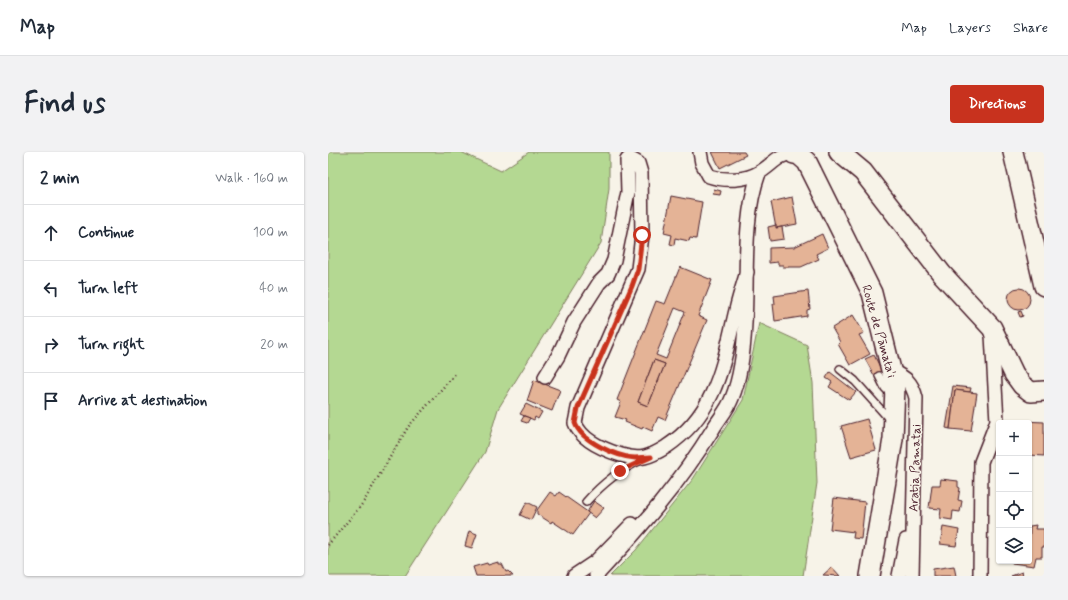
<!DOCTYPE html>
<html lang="en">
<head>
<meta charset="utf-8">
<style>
	body { margin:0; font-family:Mynerve,sans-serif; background:#f2f2f3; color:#1f2937 }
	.controls { position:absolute; right:12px; bottom:12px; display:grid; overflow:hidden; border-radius:4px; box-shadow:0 1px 3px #0004 }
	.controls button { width:36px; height:36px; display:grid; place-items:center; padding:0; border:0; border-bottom:1px solid #e0e1e3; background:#fff; color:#1f2937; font:20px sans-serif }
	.stop { position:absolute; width:12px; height:12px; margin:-9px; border:3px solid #c8321e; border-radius:50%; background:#fff }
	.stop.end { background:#c8321e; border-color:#fff; box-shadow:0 1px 4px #0008 }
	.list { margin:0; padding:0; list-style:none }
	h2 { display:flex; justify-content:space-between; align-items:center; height:52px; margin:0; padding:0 16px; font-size:17px }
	h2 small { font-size:13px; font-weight:400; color:#747a83 }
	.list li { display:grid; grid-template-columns:26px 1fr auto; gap:12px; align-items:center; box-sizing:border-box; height:56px; padding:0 16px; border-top:1px solid #e0e1e3 }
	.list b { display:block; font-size:15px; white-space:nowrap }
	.list em { font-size:13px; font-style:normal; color:#747a83 }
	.icon { flex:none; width:22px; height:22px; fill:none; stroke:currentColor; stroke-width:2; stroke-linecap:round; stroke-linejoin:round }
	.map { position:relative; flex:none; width:716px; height:424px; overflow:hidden; border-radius:4px }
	header { display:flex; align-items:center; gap:24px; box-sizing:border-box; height:56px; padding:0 20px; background:#fff; border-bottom:1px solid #e0e1e3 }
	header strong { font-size:19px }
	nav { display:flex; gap:22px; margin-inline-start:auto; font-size:14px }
	.intro { display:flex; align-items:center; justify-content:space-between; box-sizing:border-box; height:96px; padding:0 24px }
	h1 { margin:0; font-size:28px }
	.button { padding:10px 18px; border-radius:4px; background:#c8321e; color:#fff; font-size:14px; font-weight:700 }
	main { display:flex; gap:24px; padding:0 24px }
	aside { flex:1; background:#fff; border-radius:4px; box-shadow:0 1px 3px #0004 }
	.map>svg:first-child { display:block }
</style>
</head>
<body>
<header>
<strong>Map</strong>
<nav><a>Map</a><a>Layers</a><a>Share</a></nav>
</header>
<div class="intro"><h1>Find us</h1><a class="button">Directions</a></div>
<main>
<aside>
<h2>2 min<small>Walk · 160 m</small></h2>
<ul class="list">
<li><svg class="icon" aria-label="ahead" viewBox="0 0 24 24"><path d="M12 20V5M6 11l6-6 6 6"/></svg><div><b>Continue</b></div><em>100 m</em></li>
<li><svg class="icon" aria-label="left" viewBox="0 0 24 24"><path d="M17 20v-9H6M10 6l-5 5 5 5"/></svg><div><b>Turn left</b></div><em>40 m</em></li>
<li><svg class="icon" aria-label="right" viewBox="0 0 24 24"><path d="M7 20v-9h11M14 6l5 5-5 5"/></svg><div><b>Turn right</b></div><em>20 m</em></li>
<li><svg class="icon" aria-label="arrive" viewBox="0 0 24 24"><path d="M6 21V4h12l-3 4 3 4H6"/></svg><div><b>Arrive at destination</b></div></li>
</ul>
</aside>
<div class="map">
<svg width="716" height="424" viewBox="0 0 716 424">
	<rect width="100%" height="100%" fill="#f7f3e8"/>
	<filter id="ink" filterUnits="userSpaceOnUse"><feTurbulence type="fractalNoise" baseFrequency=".025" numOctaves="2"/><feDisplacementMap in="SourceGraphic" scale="8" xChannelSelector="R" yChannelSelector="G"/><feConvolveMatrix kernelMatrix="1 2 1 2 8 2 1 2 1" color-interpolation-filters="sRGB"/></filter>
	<g filter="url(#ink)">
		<g fill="#b4d892" stroke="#7f7c5e">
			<polygon points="0,0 133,0 173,19 201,0 281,0 281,37 273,91 170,257 157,300 77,424 0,424"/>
			<polygon points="431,171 479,193 485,231 489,331 475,424 282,424 308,398 365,327 415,248"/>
		</g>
		<g fill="#e4b396" stroke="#4a1f2b" fill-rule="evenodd">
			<polygon points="384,0 416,0 418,3 392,16"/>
			<polygon points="386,37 393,39 392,43 385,42"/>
			<polygon points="343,44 374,50 368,87 362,86 361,89 347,86 346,93 342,92 344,83 336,81"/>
			<polygon points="464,45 469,72 448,76 443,50"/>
			<polygon points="448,73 448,76 454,75 456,87 442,89 440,75"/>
			<polygon points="494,82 500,96 488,102 491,107 473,115 455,115 455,113 450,113 450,110 441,111 441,96 466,95"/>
			<path d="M352 115 384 128 370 164 379 168 337 268 330 265 324 279 315 275 314 277 297 270 298 268 287 265 293 250 289 248 328 149 337 152ZM347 156 357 160 338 207 328 203ZM326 208 337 212 320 254 310 250Z"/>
			<circle cx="691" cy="147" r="11"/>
			<polygon points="480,139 482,157 479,158 479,164 447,169 445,152 447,152 446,144"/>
			<polygon points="693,159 695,164 692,165 690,160"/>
			<polygon points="525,163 536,181 531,183 542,202 522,213 510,192 512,190 504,176"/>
			<polygon points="546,203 555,221 547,225 537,207"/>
			<polygon points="326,208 337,212 320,254 310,250"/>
			<polygon points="502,220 528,240 521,248 501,235 504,230 498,226"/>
			<polygon points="206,228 232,238 224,259 199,249"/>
			<polygon points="625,234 643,236 642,240 627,238 622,277 618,276"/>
			<polygon points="627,238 649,241 643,279 622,277"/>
			<polygon points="198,252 214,260 210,267 207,265 206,268 192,262"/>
			<polygon points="196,264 202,266 199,271 193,269"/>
			<polygon points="539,267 548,298 523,305 513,274"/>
			<polygon points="694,269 716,270 716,304 701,303 701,271 694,271"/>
			<polygon points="613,327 630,329 630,335 632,336 630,348 634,349 632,360 625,359 624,368 612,366 613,357 601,356 604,333 612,333"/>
			<polygon points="222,340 228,344 231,340 261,361 245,383 224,369 223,371 209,362 209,358"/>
			<polygon points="506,346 537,350 533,387 525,386 526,380 502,377"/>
			<polygon points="266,349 276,356 267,366 259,360"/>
			<polygon points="199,350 209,355 203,368 192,363"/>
			<polygon points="708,373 707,377 716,377 716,395 714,395 714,405 708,405 706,414 684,411 684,409 701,409 702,374"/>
			<polygon points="615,375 631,378 628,394 612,392"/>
			<polygon points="141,379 149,382 144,396 137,394"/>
			<polygon points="170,410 170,412 174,412 178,420 180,419 185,424 148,424 145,415 159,411 160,413"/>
			<polygon points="626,414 628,424 605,424 605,417"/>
			<polygon points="504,415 512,424 495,423"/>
			<polygon points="694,420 695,424 683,424"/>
		</g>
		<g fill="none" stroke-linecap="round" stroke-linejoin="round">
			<g stroke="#4a1f2b" stroke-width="10">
				<g id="lane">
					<polyline points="512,217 527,229 563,269"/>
					<polyline points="551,224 557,236 564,243"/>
					<path d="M258 350C274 332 291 318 313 308"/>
				</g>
			</g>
			<g stroke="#4a1f2b" stroke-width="16">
				<g id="street">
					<path d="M372 0 374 11 381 24C396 29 417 29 432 20 443 14 452 0 466 2"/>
					<path d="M564 219C578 226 584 230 588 246L584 424"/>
					<path d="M217 225 230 204 246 170 271 131 280 122 286 108 300 40 299 8 301 6 310 11 313 21 314 83 310 117 250 256 247 271C253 288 277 298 293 303 312 309 322 305 338 295 389 261 395 212 408 158 411 145 415 133 419 120"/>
					<polyline points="246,424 267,410 304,372"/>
					<path d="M268 424C311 378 352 331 385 277 391 267 400 257 404 246 413 224 416 196 417 171 420 122 414 68 431 21"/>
					<polyline points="571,424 578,388"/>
					<polyline points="652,424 653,310 669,269 664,183"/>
				</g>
			</g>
			<g stroke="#4a1f2b" stroke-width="22">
				<g id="secondary">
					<polyline points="468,0 466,2 471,3 479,10 544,141 567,234 565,287 542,424"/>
					<polyline points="511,0 535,20 614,122 664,176 686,222 694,233 703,240 716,239"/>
					<polyline points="685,0 716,134"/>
				</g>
			</g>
			<polyline stroke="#4a1f2b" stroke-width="2.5" stroke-dasharray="1 3" stroke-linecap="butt" points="0,393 35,351 80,275 128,221"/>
			<use href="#lane" stroke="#f7f3e8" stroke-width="7"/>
			<use href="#street" stroke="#f7f3e8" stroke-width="13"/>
			<use href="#secondary" stroke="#f7f3e8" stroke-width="19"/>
		</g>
	</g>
	<g fill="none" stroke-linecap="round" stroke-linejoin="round" filter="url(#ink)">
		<path stroke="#c8321e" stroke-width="5" d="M292 319 323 305C318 305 312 306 307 306 289 305 253 289 247 271L250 256 304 134 310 117 314 83"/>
	</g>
	<g text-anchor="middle" stroke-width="3" stroke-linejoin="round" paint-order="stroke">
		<g font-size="13" fill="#4a1f2b" stroke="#f7f3e8">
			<text transform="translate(552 179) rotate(74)" y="5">Route de Pāmata'i</text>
			<text transform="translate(586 316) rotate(-88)" y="5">Aratia Pamatai</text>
		</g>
	</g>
</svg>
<div class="controls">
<button>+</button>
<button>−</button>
<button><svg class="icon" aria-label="locate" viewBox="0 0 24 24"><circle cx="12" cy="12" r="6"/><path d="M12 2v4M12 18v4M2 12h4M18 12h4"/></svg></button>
<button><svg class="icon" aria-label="layers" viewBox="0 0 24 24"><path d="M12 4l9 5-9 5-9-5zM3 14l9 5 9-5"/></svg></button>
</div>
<div class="stop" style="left:314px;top:83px"></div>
<div class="stop end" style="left:292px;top:319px"></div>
</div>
</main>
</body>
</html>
